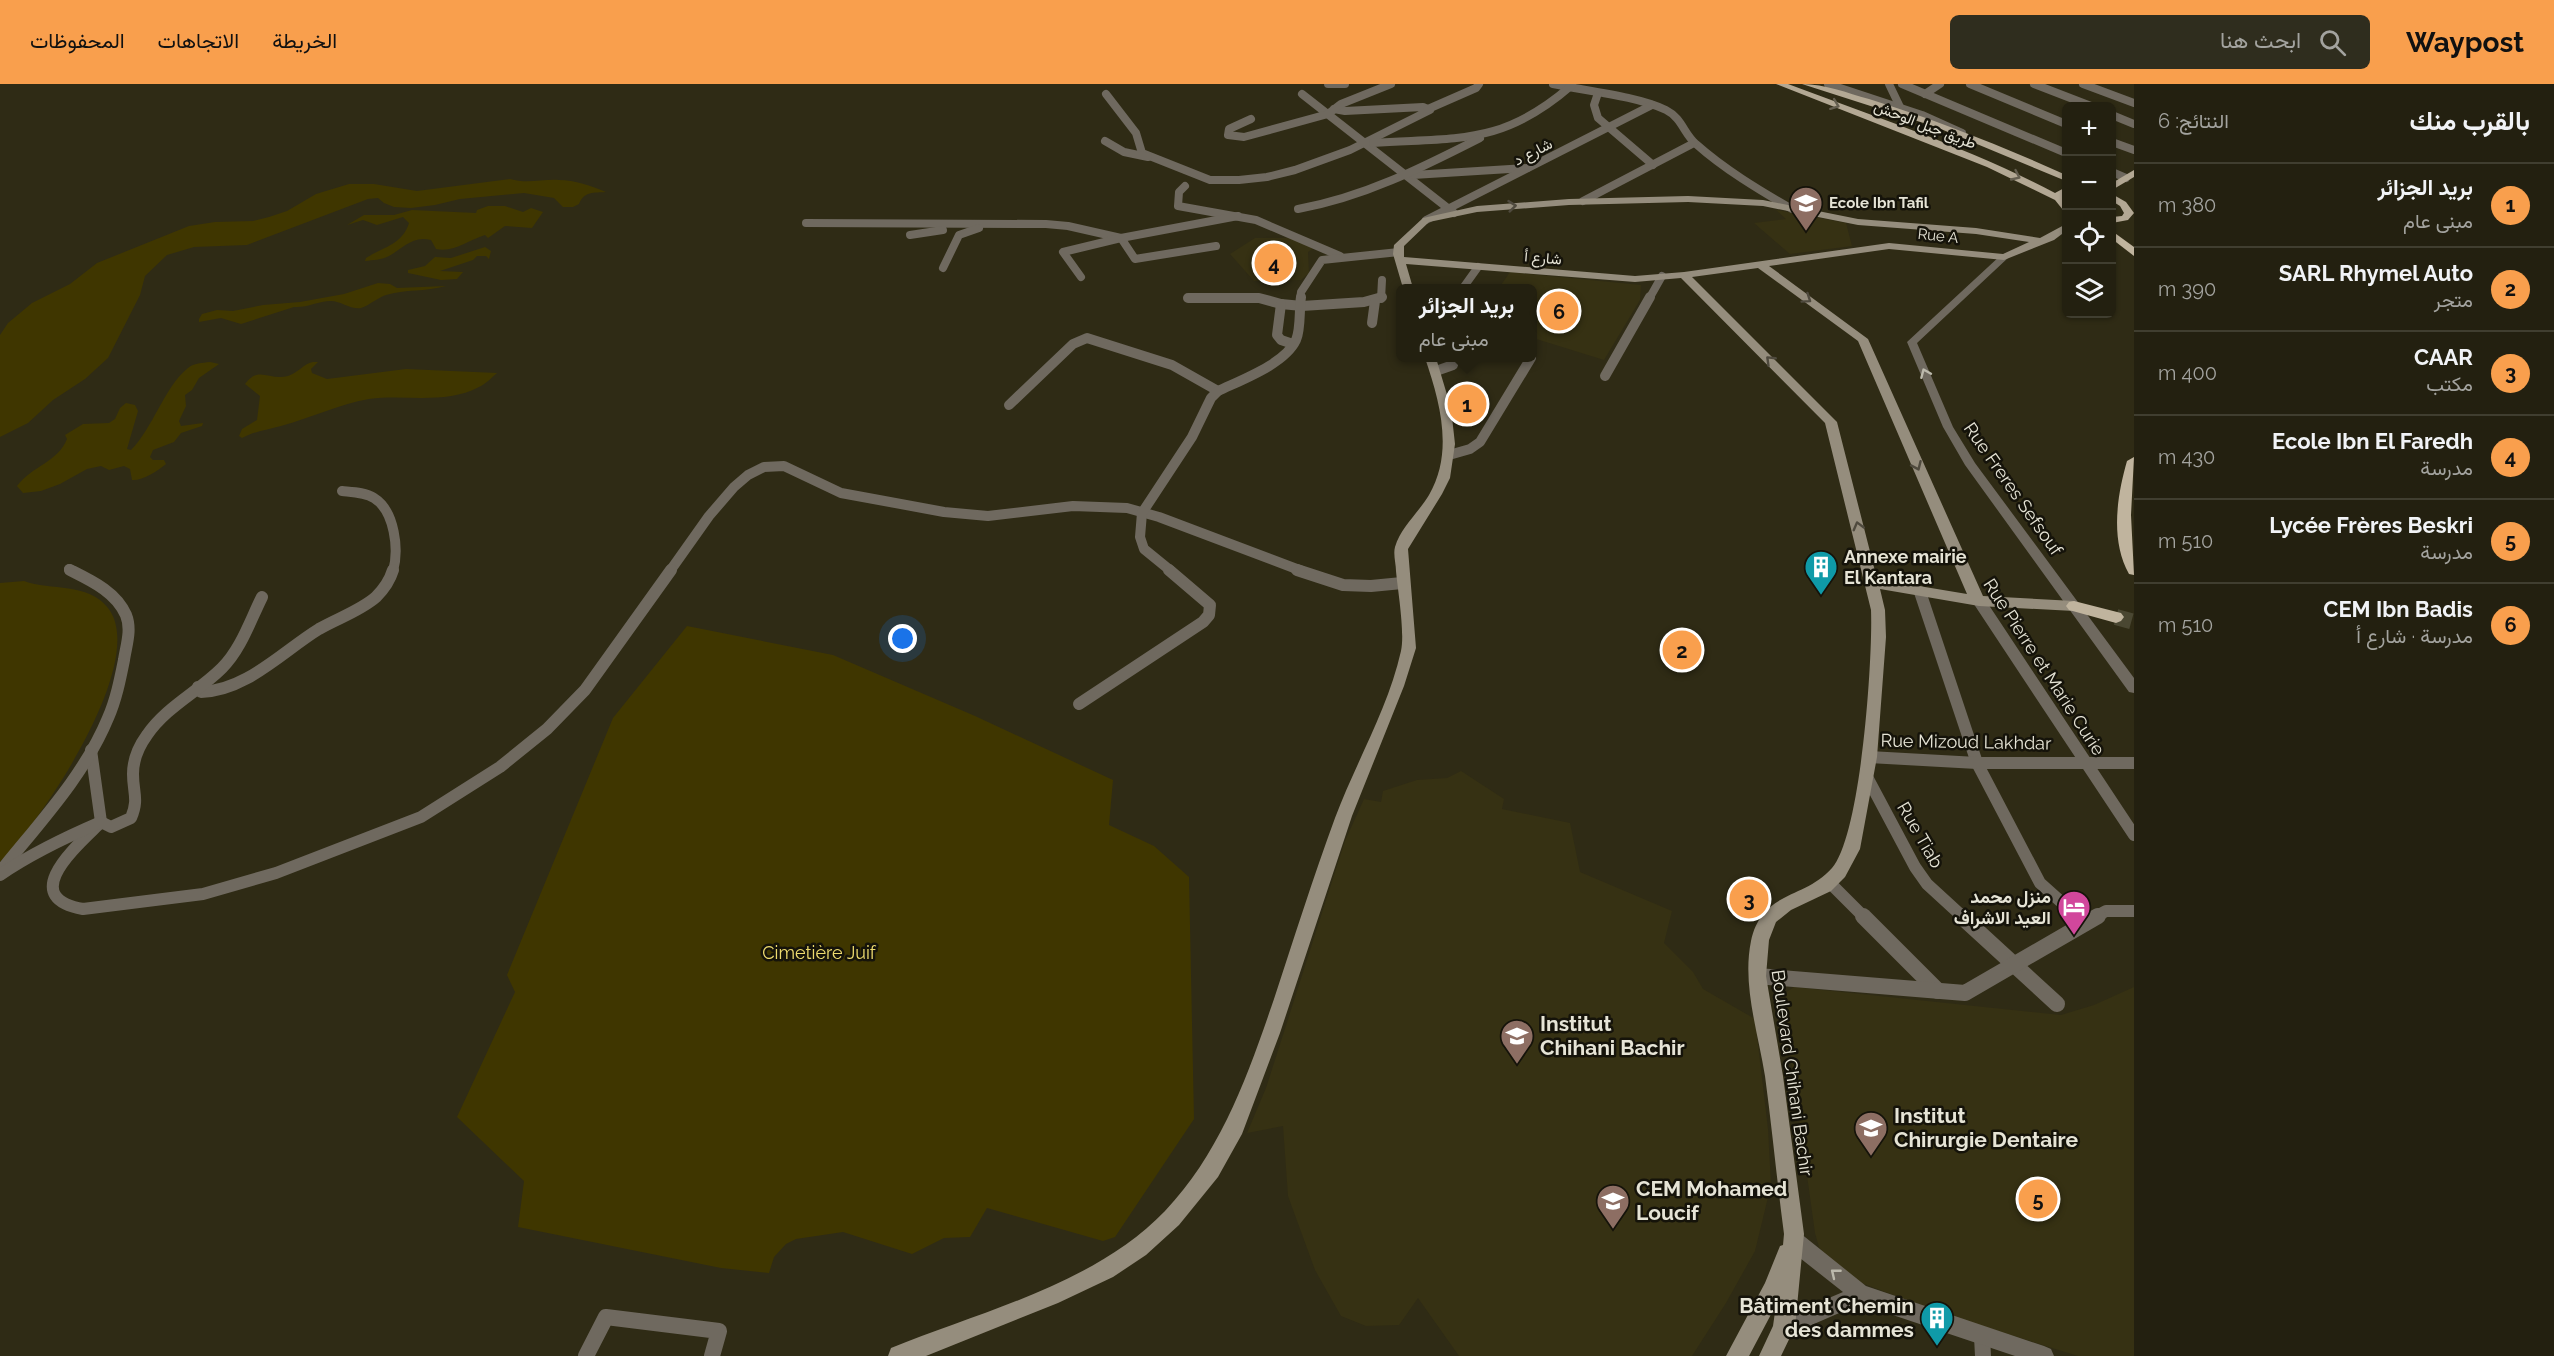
<!DOCTYPE html>
<html lang="ar">
<head>
<meta charset="utf-8">
<style>
	body { margin:0; font-family:Raleway,Vazirmatn,sans-serif; background:#2f2d1e; color:#f1f3f6; direction:rtl }
	.controls { position:absolute; right:18px; top:18px; display:grid; overflow:hidden; border-radius:9px; box-shadow:0 2px 4px #0004 }
	.controls button { width:54px; height:54px; display:grid; place-items:center; padding:0; border:0; border-bottom:2px solid #403e30; background:#232010; color:#f1f3f6; font:30px sans-serif }
	.you { position:absolute; left:903px; top:555px; width:21px; height:21px; margin:-15px; border:4px solid #fff; border-radius:50%; background:#1a73e8; box-shadow:0 0 0 9px #1a73e833 }
	.badge { display:grid; place-items:center; width:39px; height:39px; border-radius:50%; background:#f99f4d; color:#111; font-size:20px; font-weight:700 }
	.pin { position:absolute; translate:-50% -50%; border:3px solid #fff; box-shadow:0 2px 6px #0006 }
	.popup { position:absolute; left:1396px; top:200px; width:141px; height:78px; box-sizing:border-box; display:grid; place-content:center; border-radius:9px; background:#232010; filter:drop-shadow(0 2px 4px #0005); font-size:20px; white-space:nowrap; color:#a3a39f }
	.popup b { font-size:22px; color:#f1f3f6 }
	.popup::after { content:''; position:absolute; left:50%; top:100%; margin-left:-12px; border:12px solid transparent; border-top-color:#232010 }
	.list { margin:0; padding:0; list-style:none }
	h2 { display:flex; justify-content:space-between; align-items:center; height:78px; margin:0; padding:0 24px; font-size:26px }
	h2 small { font-size:20px; font-weight:400; color:#a3a39f }
	.list li { display:grid; grid-template-columns:39px 1fr auto; gap:18px; align-items:center; box-sizing:border-box; height:84px; padding:0 24px; border-top:2px solid #403e30 }
	.list b { display:block; font-size:22px; white-space:nowrap }
	.list p { margin:0; font-size:20px; white-space:nowrap; color:#a3a39f }
	.list em { font-size:20px; font-style:normal; color:#a3a39f }
	.icon { flex:none; width:33px; height:33px; fill:none; stroke:currentColor; stroke-width:2; stroke-linecap:round; stroke-linejoin:round }
	.map { position:relative; flex:none; width:2134px; height:1272px; overflow:hidden; direction:ltr }
	header { display:flex; align-items:center; gap:36px; box-sizing:border-box; height:84px; padding:0 30px; background:#f99f4d; color:#111 }
	header strong { font-size:28px }
	nav { display:flex; gap:33px; margin-inline-start:auto; font-size:21px }
	.search { width:420px; height:54px; background:#2f2d1e; display:flex; align-items:center; gap:15px; box-sizing:border-box; padding:0 21px; border-radius:9px; color:#a3a39f; font-size:22px }
	main { display:flex }
	aside { flex:1; background:#232010 }
	.map>svg:first-child { display:block }
</style>
</head>
<body>
<header>
<strong>Waypost</strong>
<div class="search"><svg class="icon" aria-label="search" viewBox="0 0 24 24"><circle cx="10" cy="10" r="6"/><path d="M15 15l6 6"/></svg>ابحث هنا</div>
<nav><a>الخريطة</a><a>الاتجاهات</a><a>المحفوظات</a></nav>
</header>
<main>
<aside>
<h2>بالقرب منك<small>النتائج: 6</small></h2>
<ul class="list">
<li><span class="badge">1</span><div><b>بريد الجزائر</b><p>مبنى عام</p></div><em>380 m</em></li>
<li><span class="badge">2</span><div><b>SARL Rhymel Auto</b><p>متجر</p></div><em>390 m</em></li>
<li><span class="badge">3</span><div><b>CAAR</b><p>مكتب</p></div><em>400 m</em></li>
<li><span class="badge">4</span><div><b>Ecole Ibn El Faredh</b><p>مدرسة</p></div><em>430 m</em></li>
<li><span class="badge">5</span><div><b>Lycée Frères Beskri</b><p>مدرسة</p></div><em>510 m</em></li>
<li><span class="badge">6</span><div><b>CEM Ibn Badis</b><p>مدرسة · شارع أ</p></div><em>510 m</em></li>
</ul>
</aside>
<div class="map">
<svg width="2134" height="1272" viewBox="0 0 2134 1272">
	<rect width="100%" height="100%" fill="#2f2b15"/>
	<g fill="#363113">
		<polygon points="1776,126 1846,139 1852,162 1790,170 1754,139 1786,135"/>
		<polygon points="1255,154 1292,154 1314,164 1308,168 1309,189 1301,196 1254,197 1230,170"/>
		<polygon points="1510,188 1641,201 1640,216 1604,276 1533,254 1533,204 1499,204"/>
		<polygon points="1461,687 1504,715 1502,725 1570,739 1580,788 1672,827 1664,859 1693,888 1703,905 1755,935 1768,1045 1771,1101 1755,1167 1726,1219 1692,1272 1459,1272 1418,1214 1399,1241 1366,1242 1341,1232 1315,1186 1288,1112 1283,1042 1247,1049 1266,1004 1345,757 1364,715 1381,718 1383,707 1417,696 1447,694"/>
		<polygon points="1794,903 2061,931 2094,921 2134,903 2134,1272 2078,1272 1950,1232 1856,1197 1831,1179 1819,1163 1815,1149 1782,911"/>
	</g>
	<g fill="#3f3600">
		<path d="M510 95C527 100 542 95 559 96 575 96 591 102 606 108 594 109 584 107 579 120L573 123H563L554 114 524 109 460 115 435 121 411 124 394 123 384 119 378 114 368 115 247 161 194 163 167 171 145 192 140 211 108 274 85 295 53 316 28 339 0 353V251L8 239 32 219 70 200 97 179 189 142 215 138 253 137 269 133 287 127 316 110 349 100H374L417 107Z"/>
		<path d="M488 122H505L523 128 531 124 543 128 532 144 505 142 488 154 485 151C468 156 454 169 436 165L431 156C413 151 403 164 389 172 382 176 373 176 365 177L366 174C383 163 402 161 409 139L403 133 377 141 363 136 347 141 364 131H394L412 126 476 129 477 126Z"/>
		<polygon points="485,163 491,167 489,175 486,172 477,172 473,176 440,187 463,188 457,195 441,196 408,189 408,186 425,182 435,173 451,174"/>
		<path d="M378 199 390 200 397 204 446 202C426 208 405 205 386 211 377 214 370 221 361 224 351 226 341 217 331 217 318 217 307 224 294 223L241 240 221 234 199 238V235L202 230 217 226 233 227 263 221 300 218 344 210Z"/>
		<path d="M210 278 219 280 199 294 192 306 185 311 186 322 179 337 181 342 203 339 202 342 181 349 174 358 153 366 150 373 153 376H164L166 380C158 387 142 397 132 396L130 385 124 382 109 386 101 382 87 385 60 400 41 407 23 409 17 402C32 382 58 378 67 355L65 351 83 340 109 339 115 335 120 324 126 319 135 321 138 327 127 365 131 366C153 344 165 302 188 284 194 279 202 279 210 278Z"/>
		<path d="M313 278H318L311 285 312 289 327 295 406 285 497 289C492 293 486 300 479 303 445 321 405 310 369 315 339 320 311 334 281 342 267 346 255 347 242 354L239 352 242 345 257 336 260 312 245 300C259 281 269 297 288 292 298 289 303 280 313 278Z"/>
		<path d="M24 497C51 507 88 498 108 524 150 577 40 739 0 778V499Z"/>
		<polygon points="687,542 833,571 975,632 1113,696 1109,741 1154,762 1189,793 1194,1035 1115,1153 1103,1157 987,1124 970,1153 944,1154 912,1170 843,1148 796,1155 786,1160 774,1173 769,1189 721,1184 518,1143 524,1097 457,1033 515,908 507,891 613,634"/>
	</g>
	<g fill="none" stroke-linecap="round" stroke-linejoin="round">
		<polyline stroke="#4a4732" stroke-width="16" stroke-dasharray="16 8" stroke-linecap="butt" points="2116,533 2134,538"/>
		<g stroke="#6f695f" stroke-width="8">
			<polyline points="1328,0 1345,0"/>
			<path d="M1553 0C1586 7 1637 12 1666 26 1682 34 1684 50 1696 60 1724 85 1759 106 1792 125"/>
			<polyline points="1828,0 1922,31 1962,49"/>
			<polyline points="1889,0 1900,23"/>
			<polyline points="1902,0 2066,69"/>
			<polyline points="1970,0 2066,40"/>
			<polyline points="2034,0 2091,22"/>
			<polyline points="2083,0 2134,19"/>
			<polyline points="1598,9 1594,21 1598,34 1653,81"/>
			<polyline points="1106,10 1136,49 1142,69 1210,96 1239,96 1267,93 1295,86 1350,66 1430,26 1423,23 1345,27 1334,25"/>
			<polyline points="1302,10 1454,129"/>
			<polyline points="1925,10 1940,0"/>
			<polyline points="1428,25 1476,4 1479,0"/>
			<polyline points="2112,31 2134,40"/>
			<polyline points="1251,35 1229,45 1228,51 1244,53 1328,30 1341,20 1391,0"/>
			<polyline points="1105,57 1124,68 1148,73"/>
			<polyline points="2112,58 2134,66"/>
			<path d="M1373 59C1459 53 1502 62 1572 1"/>
			<polyline points="2112,88 2126,94"/>
			<polyline points="1413,91 1527,84"/>
			<polyline points="1185,102 1179,108 1178,122 1256,136 1340,172"/>
			<polyline points="1583,117 1694,59"/>
			<path d="M1298 125C1364 113 1421 84 1480 54"/>
			<polyline points="1426,136 1652,21"/>
			<polyline points="806,139 1046,140 1068,142 1121,154 1135,175 1216,162"/>
			<polyline points="910,151 943,146"/>
			<polyline points="943,184 959,151 979,144"/>
			<polyline points="1081,193 1063,168 1121,154 1238,132"/>
			<polyline points="1463,204 1478,183"/>
			<polyline points="1188,214 1263,215"/>
			<polyline points="1300,215 1301,208 1322,176 1399,168"/>
			<polyline points="1381,215 1382,196"/>
			<polyline points="1649,215 1662,192"/>
		</g>
		<g stroke="#6f695f" stroke-width="10">
			<polyline points="1188,214 1259,214 1281,220 1302,222 1364,218 1382,213"/>
			<polyline points="1281,220 1277,251 1281,256 1293,260"/>
			<polyline points="1372,239 1375,217"/>
			<polyline points="1436,287 1453,281 1454,274"/>
			<polyline points="1605,292 1650,213"/>
			<polyline points="1009,321 1073,260 1087,254 1172,281 1218,307"/>
			<polyline points="1449,371 1470,365 1480,358 1531,274"/>
			<path d="M342 407C353 408 365 408 374 414 395 427 399 466 393 487"/>
			<polyline points="69,485 73,487"/>
			<polyline points="670,487 709,432 734,403 748,391 764,383 784,382 841,409 944,428 988,432 1073,422 1127,424 1159,433 1302,487"/>
			<path d="M1171 487 1144 465 1140 453 1142 429 1192 353 1211 314 1218 307C1241 296 1285 280 1296 256 1301 245 1299 226 1301 213"/>
		</g>
		<g stroke="#6f695f" stroke-width="12">
			<polyline points="1297,486 1343,501 1371,502 1402,499"/>
			<polyline points="1920,508 1977,679 2040,799 2078,833"/>
			<polyline points="1979,517 2134,751"/>
			<path d="M198 603 201 608C246 607 283 567 319 545 338 534 360 527 376 513 384 505 390 496 393 486"/>
			<polyline points="1079,620 1203,538 1209,531 1210,521 1169,486"/>
			<path d="M91 666 101 738C78 761 16 813 83 825L203 810 276 789 421 733 500 683 547 645 585 606 671 486"/>
			<polyline points="1869,673 1977,679 2134,679"/>
			<polyline points="1866,691 1915,783 1927,800 1963,833"/>
			<path d="M3 784C41 737 85 690 108 634 116 616 120 596 124 576 126 562 132 546 126 531 116 508 92 497 70 486"/>
			<path d="M0 791C32 769 66 753 101 738L111 743 131 734C139 715 133 709 133 690 133 676 139 662 147 651 166 623 198 608 222 584 241 565 250 537 262 513"/>
			<polyline points="1829,798 1864,833"/>
			<polyline points="2095,833 2106,827 2134,827"/>
		</g>
		<g stroke="#6f695f" stroke-width="16">
			<polyline points="1863,832 1938,907"/>
			<polyline points="1961,832 2057,920"/>
			<polyline points="2077,832 2085,839"/>
			<polyline points="1757,892 1965,909 2098,832"/>
			<polyline points="1982,1252 1983,1272"/>
			<polyline points="586,1272 606,1233 719,1247 712,1272"/>
		</g>
		<g fill="#6f695f" fill-rule="evenodd">
			<polygon points="2001,171 2009,173 1917,259 1953,343 1975,379 2134,594 2134,609 2129,608 1965,381 1943,343 1907,258"/>
			<polygon points="1793,1147 1800,1149 1866,1202 2044,1262 2051,1265 2054,1272 2015,1272 1860,1220 1784,1253 1777,1250 1774,1243 1777,1236 1843,1208 1786,1163 1784,1156 1786,1149"/>
		</g>
		<g fill="#958d7d" fill-rule="evenodd">
			<path d="M1688 112 1763 116 1858 135 1976 144 2040 154 2066 140V147L2054 156 2004 176 1889 165 1769 182 1868 255 1983 512 2074 517 2081 522 2074 527 1979 522 1880 505 1885 526 1886 553 1877 673 1860 765 1845 793 1831 807 1791 826 1776 838 1769 856 1766 892 1783 992 1804 1150 1795 1243 1781 1272H1759L1773 1242 1776 1221 1749 1272H1726L1765 1199 1780 1162 1783 1161 1784 1150C1777 1097 1772 1044 1765 992 1758 948 1742 901 1751 857 1762 806 1804 816 1832 784 1861 751 1873 574 1871 526L1825 339 1681 194 1635 198 1406 180 1413 204H1403L1393 170 1394 161 1423 134 1477 122 1569 115ZM1688 118 1763 122 1858 141 1976 150 2029 158 2003 170 1889 159 1684 188 1635 192 1404 173V162L1429 138 1477 128 1569 121ZM1758 184 1858 257 1967 510 1877 495 1837 338 1692 193Z"/>
			<path d="M1425 274H1436L1451 324 1455 360 1450 394 1442 410 1408 465 1416 564 1404 602 1352 732 1280 949 1242 1050 1218 1093 1179 1141 1146 1171 1113 1193 1058 1219 926 1272H888L891 1264C982 1227 1095 1200 1165 1127 1221 1068 1248 991 1274 915 1294 854 1313 794 1335 734 1356 678 1388 625 1401 567 1405 549 1398 508 1396 487 1396 480 1393 470 1395 463 1401 443 1419 428 1429 411 1454 368 1440 318 1425 274Z"/>
		</g>
		<g fill="#b3a894" fill-rule="evenodd">
			<path d="M1776 0H1788C1878 34 1970 64 2055 109L2066 103V109L2063 114 2066 118V127L2063 126 2055 116 1987 83Z"/>
			<path d="M1802 0C1825 0 1847 9 1869 15 1936 36 2002 62 2066 91V97L1936 43Z"/>
			<polygon points="2134,86 2134,93 2112,106 2112,99"/>
			<polygon points="2112,110 2126,118 2134,129 2128,136 2112,139 2112,133 2122,132 2124,129 2120,122 2112,117"/>
		</g>
		<g fill="#c0b49e" fill-rule="evenodd">
			<polygon points="2112,147 2134,163 2134,172 2112,155"/>
			<path d="M2134 373 2131 431 2134 491 2129 490C2110 456 2117 412 2127 377Z"/>
			<polygon points="2074,517 2121,529 2124,533 2121,537 2116,539 2069,526 2066,522 2069,518"/>
		</g>
	</g>
	<defs><path id="oneway-chevron" d="M-2-3.5L2.5 0L-2 3.5" fill="none" stroke-width="1.6" stroke-linecap="round" stroke-linejoin="round" transform="scale(1.5)"/></defs>
	<g stroke="#645e4f">
		<use href="#oneway-chevron" transform="translate(1835 21) rotate(21)"/>
		<use href="#oneway-chevron" transform="translate(2016 92) rotate(25)"/>
	</g>
	<g stroke="#4f4a3e">
		<use href="#oneway-chevron" transform="translate(1512 122) rotate(-6)"/>
		<use href="#oneway-chevron" transform="translate(1807 215) rotate(34)"/>
		<use href="#oneway-chevron" transform="translate(1770 276) rotate(-136)"/>
		<use href="#oneway-chevron" transform="translate(1917 382) rotate(66)"/>
		<use href="#oneway-chevron" transform="translate(1858 442) rotate(-105)"/>
	</g>
	<g stroke="#bcb9ac">
		<use href="#oneway-chevron" transform="translate(1925 289) rotate(-113)"/>
		<use href="#oneway-chevron" transform="translate(1835 1189) rotate(-141)"/>
	</g>
	<defs>
		<g id="school-pin" transform="scale(1.725)"><path d="M0 17L-7.5 6A9.5 9.5 0 1 1 7.5 6Z" fill="#8d6e63" stroke="#15130a"/><path d="M0-5L7-2L0 1L-7-2ZM-4 1L0 2.5L4 1V4Q0 6-4 4Z" fill="#fff"/></g>
		<g id="building-pin" transform="scale(1.725)"><path d="M0 17L-7.5 6A9.5 9.5 0 1 1 7.5 6Z" fill="#0f9aa8" stroke="#15130a"/><path d="M-4-6H4V6H1V3H-1V6H-4ZM-2.5-4.3h1.7v1.8h-1.7ZM.8-4.3h1.7v1.8H.8ZM-2.5-1h1.7V.8h-1.7ZM.8-1h1.7V.8H.8Z" fill="#fff"/></g>
		<g id="hotel-pin" transform="scale(1.725)"><path d="M0 17L-7.5 6A9.5 9.5 0 1 1 7.5 6Z" fill="#d1479c" stroke="#15130a"/><path d="M-6-4.5h1.5V1H6V5H4.5V3h-9V5H-6ZM-4 0a1.8 1.8 0 1 1 3.6 0ZM.5 0V-2.5h3Q6-2.5 6 0Z" fill="#fff"/></g>
		<g id="university-pin" transform="scale(1.725)"><path d="M0 17L-7.5 6A9.5 9.5 0 1 1 7.5 6Z" fill="#8d6e63" stroke="#15130a"/><path d="M0-5L7-2L0 1L-7-2ZM-4 1L0 2.5L4 1V4Q0 6-4 4Z" fill="#fff"/></g>
	</defs>
	<g fill-rule="evenodd">
		<use href="#school-pin" x="1806" y="119"/>
		<use href="#building-pin" x="1821" y="483"/>
		<use href="#hotel-pin" x="2074" y="823"/>
		<use href="#university-pin" x="1517" y="952"/>
		<use href="#university-pin" x="1871" y="1044"/>
		<use href="#school-pin" x="1613" y="1117"/>
		<use href="#building-pin" x="1937" y="1234"/>
	</g>
	<g text-anchor="middle" stroke-width="5" stroke-linejoin="round" paint-order="stroke">
		<g font-size="15" fill="#e6e4d6" stroke="#15130a">
			<text transform="translate(1925 41) rotate(21)" y="5">طريق جبل الوحش</text>
			<text transform="translate(1533 68) rotate(-27)" y="5">شارع د</text>
			<text transform="translate(1938 152) rotate(6)" y="5">Rue A</text>
			<text transform="translate(1543 174) rotate(5)" y="5">شارع أ</text>
		</g>
		<g font-size="15" font-weight="bold" fill="#e6e4d6" stroke="#15130a" text-anchor="start">
			<text x="1829" y="124">Ecole Ibn Tafil</text>
		</g>
		<g font-size="18" fill="#e6e4d6" stroke="#15130a">
			<text transform="translate(2013 405) rotate(55)" y="6">Rue Freres Sefsouf</text>
			<text transform="translate(2044 583) rotate(57)" y="6">Rue Pierre et Marie Curie</text>
			<text transform="translate(1966 658) rotate(1)" y="6">Rue Mizoud Lakhdar</text>
			<text transform="translate(1920 751) rotate(60)" y="6">Rue Tiab</text>
			<text transform="translate(1792 989) rotate(82)" y="6">Boulevard Chihani Bachir</text>
		</g>
		<g font-size="18" font-weight="bold" fill="#e6e4d6" stroke="#15130a" text-anchor="start">
			<text x="1844" y="479">Annexe mairie<tspan x="1844" dy="21">El Kantara</tspan></text>
			<text x="2051" y="819" text-anchor="end">منزل محمد<tspan x="2051" dy="21">العيد الاشراف</tspan></text>
		</g>
		<g font-size="18" fill="#eedb6e" stroke="#15130a">
			<text x="819" y="875">Cimetière Juif</text>
		</g>
		<g font-size="21" font-weight="bold" fill="#e6e4d6" stroke="#15130a" text-anchor="start">
			<text x="1540" y="947">Institut<tspan x="1540" dy="24">Chihani Bachir</tspan></text>
			<text x="1894" y="1039">Institut<tspan x="1894" dy="24">Chirurgie Dentaire</tspan></text>
			<text x="1636" y="1112">CEM Mohamed<tspan x="1636" dy="24">Loucif</tspan></text>
			<text x="1914" y="1229" text-anchor="end">Bâtiment Chemin<tspan x="1914" dy="24">des dammes</tspan></text>
		</g>
	</g>
</svg>
<div class="controls">
<button>+</button>
<button>−</button>
<button><svg class="icon" aria-label="locate" viewBox="0 0 24 24"><circle cx="12" cy="12" r="6"/><path d="M12 2v4M12 18v4M2 12h4M18 12h4"/></svg></button>
<button><svg class="icon" aria-label="layers" viewBox="0 0 24 24"><path d="M12 4l9 5-9 5-9-5zM3 14l9 5 9-5"/></svg></button>
</div>
<div class="you"></div>
<div class="pin badge" style="left:1467px;top:320px">1</div>
<div class="popup"><b>بريد الجزائر</b>مبنى عام</div>
<div class="pin badge" style="left:1682px;top:566px">2</div>
<div class="pin badge" style="left:1749px;top:815px">3</div>
<div class="pin badge" style="left:1274px;top:179px">4</div>
<div class="pin badge" style="left:2038px;top:1115px">5</div>
<div class="pin badge" style="left:1559px;top:227px">6</div>
</div>
</main>
</body>
</html>
